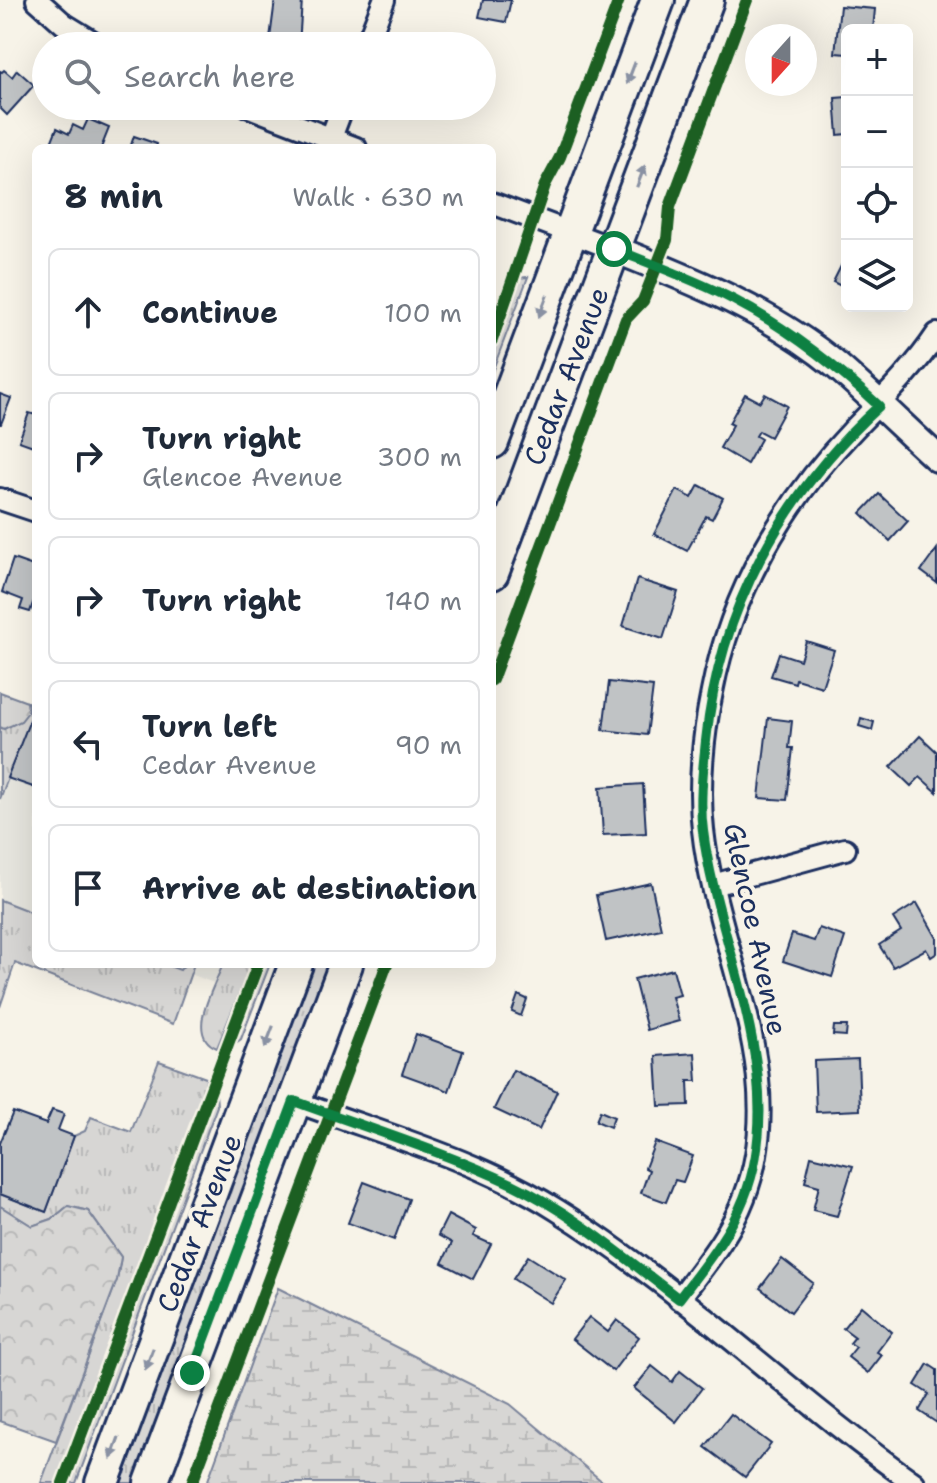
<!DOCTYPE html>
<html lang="en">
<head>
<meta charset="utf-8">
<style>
	body { margin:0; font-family:"Shantell Sans",sans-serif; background:#f2f2f3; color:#1f2937 }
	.controls { position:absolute; right:24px; top:24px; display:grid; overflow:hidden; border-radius:12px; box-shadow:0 8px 32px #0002 }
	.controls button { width:72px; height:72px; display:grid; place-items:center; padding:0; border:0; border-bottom:2px solid #e0e1e3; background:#fff; color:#1f2937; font:40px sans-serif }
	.compass { position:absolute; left:745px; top:24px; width:72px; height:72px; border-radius:50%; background:#fff; box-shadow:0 8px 32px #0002; rotate:201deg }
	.stop { position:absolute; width:24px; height:24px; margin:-18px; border:6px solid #0b8043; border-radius:50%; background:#fff }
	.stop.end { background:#0b8043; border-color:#fff; box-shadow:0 2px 8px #0008 }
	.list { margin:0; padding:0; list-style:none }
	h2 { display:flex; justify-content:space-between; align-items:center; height:104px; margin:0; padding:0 32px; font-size:34px }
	h2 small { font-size:26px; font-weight:400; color:#747a83 }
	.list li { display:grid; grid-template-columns:52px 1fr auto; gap:24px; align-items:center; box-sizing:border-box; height:128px; margin:0 16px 16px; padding:0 16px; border:2px solid #e0e1e3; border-radius:12px }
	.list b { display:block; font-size:30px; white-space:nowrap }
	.list p { margin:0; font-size:26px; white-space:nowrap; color:#747a83 }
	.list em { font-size:26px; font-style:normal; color:#747a83 }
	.icon { flex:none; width:44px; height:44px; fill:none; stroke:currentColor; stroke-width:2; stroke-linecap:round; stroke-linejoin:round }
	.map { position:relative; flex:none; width:937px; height:1483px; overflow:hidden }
	.search { position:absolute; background:#fff; box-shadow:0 8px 32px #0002; left:32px; top:32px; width:464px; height:88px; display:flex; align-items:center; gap:20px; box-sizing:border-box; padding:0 28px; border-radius:44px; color:#747a83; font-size:30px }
	.panel { position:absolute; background:#fff; box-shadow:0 8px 32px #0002; left:32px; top:144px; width:464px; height:824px; border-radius:12px }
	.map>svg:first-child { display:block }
</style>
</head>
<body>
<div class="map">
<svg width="937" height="1483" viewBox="0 0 937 1483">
	<defs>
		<pattern id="grass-tufts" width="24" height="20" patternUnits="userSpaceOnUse" patternTransform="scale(2)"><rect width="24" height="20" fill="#d7d6d4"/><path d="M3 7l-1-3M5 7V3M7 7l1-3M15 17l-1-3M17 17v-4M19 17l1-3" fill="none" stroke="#b8b8b8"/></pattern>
		<pattern id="forest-crowns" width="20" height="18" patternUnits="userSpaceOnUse" patternTransform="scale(2)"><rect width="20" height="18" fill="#d7d6d4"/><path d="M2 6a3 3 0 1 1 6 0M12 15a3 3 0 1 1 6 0" fill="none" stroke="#b8b8b8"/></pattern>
		<pattern id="wetland-marsh" width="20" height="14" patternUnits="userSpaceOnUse" patternTransform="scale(2)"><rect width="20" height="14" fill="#d7d6d4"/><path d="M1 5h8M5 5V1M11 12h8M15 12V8" fill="none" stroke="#b8b8b8"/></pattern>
	</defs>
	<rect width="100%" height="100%" fill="#f7f3e8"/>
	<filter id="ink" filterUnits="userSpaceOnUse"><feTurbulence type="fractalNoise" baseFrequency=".0125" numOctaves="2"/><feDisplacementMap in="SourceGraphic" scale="16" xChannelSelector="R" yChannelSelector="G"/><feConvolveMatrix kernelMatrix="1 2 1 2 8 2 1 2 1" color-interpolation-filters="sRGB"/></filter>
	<g filter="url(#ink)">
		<g fill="#e6e5de">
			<polygon points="0,692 36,706 36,914 0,900"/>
			<polygon points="164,964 245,964 235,991"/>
		</g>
		<g fill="url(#grass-tufts)" stroke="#798299" stroke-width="2">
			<polygon points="528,277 492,372 492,351 518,278"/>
			<polygon points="27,702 36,706 36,722 30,721 0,799 0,727 4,729 28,712"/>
			<polygon points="0,900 36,914 36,964 164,964 180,970 185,964 194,964 173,1024 15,963 0,1007"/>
			<path d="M223 964H251L217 1048C184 1035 215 986 223 964Z"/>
			<polygon points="262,964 270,964 241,1039 233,1045 231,1041"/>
			<polygon points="313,964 329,964 135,1483 118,1483"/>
			<polygon points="159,1061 206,1078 205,1089 56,1483 41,1483 117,1280 121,1257 88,1211 68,1206 52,1219 32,1226 0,1206 0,1194 46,1212 74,1136 85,1131 91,1117 131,1132"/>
			<polygon points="216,1092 217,1106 76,1483 66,1483 213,1093"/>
		</g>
		<g fill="url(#forest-crowns)" stroke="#798299" stroke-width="2">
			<polygon points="0,692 27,702 28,712 21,721 4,729 0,727"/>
			<polygon points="0,1206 32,1226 52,1219 68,1206 88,1211 121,1257 117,1280 56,1441 0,1421"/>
		</g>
		<polygon fill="url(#wetland-marsh)" stroke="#798299" stroke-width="2" points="278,1288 510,1404 604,1483 207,1483"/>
		<g fill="#c0c3c5" stroke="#1b2f5e" stroke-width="2">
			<polygon points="275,0 302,0 299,46 269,46"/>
			<polygon points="483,0 511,0 506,22 479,17"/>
			<polygon points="840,6 875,9 873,30 847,30 847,54 835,53"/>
			<polygon points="4,70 12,77 17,70 34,85 7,115 0,108 0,71 2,72"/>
			<polygon points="847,97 847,134 838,135 835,98"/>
			<polygon points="88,119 109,128 101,148 49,148 57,128 69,134 73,125 83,130"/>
			<polygon points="134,136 157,144 156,148 130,148"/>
			<polygon points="847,254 847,289 833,282"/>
			<polygon points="0,394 11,398 1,424 0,424"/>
			<polygon points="745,394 760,402 765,394 787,406 770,437 759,431 756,436 761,439 747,464 720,448 733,425 729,423"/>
			<polygon points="29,413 36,415 36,447 19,441"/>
			<polygon points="699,485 723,498 712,519 706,516 687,551 654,534 677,490 692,498"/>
			<polygon points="879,494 908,521 890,541 861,513"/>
			<polygon points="937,549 937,583 921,571"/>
			<polygon points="13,559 36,567 36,605 33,603 30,612 20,609 23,600 2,592"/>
			<polygon points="637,579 678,592 663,639 623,626"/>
			<polygon points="806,641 834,650 822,687 796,679 795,683 771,676 779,653 800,660"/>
			<polygon points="609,682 653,687 647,735 603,730"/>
			<polygon points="768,718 792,721 789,748 793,748 787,800 759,798"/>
			<polygon points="861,718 874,722 872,730 859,726"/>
			<polygon points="30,720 36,722 36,788 7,778"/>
			<polygon points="920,736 937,752 937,792 920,777 911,786 891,767"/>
			<polygon points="643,784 646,833 603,835 600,787"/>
			<polygon points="651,883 661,929 606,941 596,895"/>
			<polygon points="917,903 937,938 937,953 931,957 926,949 893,967 879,945 901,931 893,918"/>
			<polygon points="819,928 845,937 832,977 783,961 792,934 814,941"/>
			<polygon points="673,969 680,995 672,997 679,1021 647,1030 634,979"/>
			<polygon points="518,995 527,999 521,1016 512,1012"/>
			<polygon points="834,1026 847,1026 846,1036 833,1035"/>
			<polygon points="416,1034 463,1051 449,1091 402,1074"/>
			<polygon points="695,1053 697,1081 688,1081 689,1105 659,1106 656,1056"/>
			<polygon points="858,1059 860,1110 816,1112 814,1061"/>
			<polygon points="513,1070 557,1091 539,1130 494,1109"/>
			<polygon points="52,1110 64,1114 58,1130 74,1136 46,1212 0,1194 0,1143 13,1112 46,1124"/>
			<polygon points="600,1111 614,1117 610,1127 596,1121"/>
			<polygon points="655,1142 693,1156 683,1182 675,1180 666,1202 641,1193 649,1170 645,1168"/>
			<polygon points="811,1156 853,1166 837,1216 813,1210 819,1186 805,1182"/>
			<polygon points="364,1182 409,1199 394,1240 348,1223"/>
			<polygon points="448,1215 476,1230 473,1236 491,1244 473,1279 442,1263 452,1243 438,1235"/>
			<polygon points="528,1256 566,1280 551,1303 513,1279"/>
			<polygon points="782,1259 813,1283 791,1312 760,1288"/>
			<polygon points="861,1306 892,1332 877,1352 882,1355 868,1373 848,1357 856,1347 850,1343 855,1337 843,1328"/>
			<polygon points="589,1317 608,1332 617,1320 639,1337 613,1371 572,1339"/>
			<polygon points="928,1364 937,1370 937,1423 919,1411 929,1394 915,1385"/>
			<polygon points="652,1366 672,1382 680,1371 702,1388 676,1422 634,1388"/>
			<polygon points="731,1414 771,1444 745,1477 705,1447"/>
		</g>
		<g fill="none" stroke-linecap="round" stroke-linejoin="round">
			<g stroke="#1b2f5e" stroke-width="26">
				<g id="minor">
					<polyline points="37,0 64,24 100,46"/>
					<polyline points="366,46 384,0"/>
					<polyline points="247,106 356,148"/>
					<polyline points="327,148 343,106"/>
					<polyline points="492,203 614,249"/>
					<polyline points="0,499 36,511"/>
					<polyline points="713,885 845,849"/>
					<path d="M294 1101C382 1134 477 1159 557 1210 683 1289 792 1397 914 1483"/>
					<path d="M679 1299C703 1267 730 1235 744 1198 792 1076 716 951 703 830 698 787 703 735 712 692 731 592 784 502 854 429 884 398 913 370 937 334"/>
				</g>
			</g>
			<g stroke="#1b2f5e" stroke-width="32">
				<path id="tertiary" d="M614 249C692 280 772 312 837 366 871 395 904 428 937 458"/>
			</g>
			<g stroke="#1b2f5e" stroke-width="38">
				<g id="primary">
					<polyline points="492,442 658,0"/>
					<polyline points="492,573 707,0"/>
					<polyline points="102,1483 296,964"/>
					<polyline points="151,1483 346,964"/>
				</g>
			</g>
			<use href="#minor" stroke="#f7f3e8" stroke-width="20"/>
			<use href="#tertiary" stroke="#f7f3e8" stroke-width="26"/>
			<use href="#primary" stroke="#f7f3e8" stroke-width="32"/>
			<g stroke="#f7f3e8" stroke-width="17">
				<g id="cycleway">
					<polyline points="492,340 545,185 560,157 619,0"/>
					<polyline points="492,680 626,319 643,301 667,240 670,207 747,0"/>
					<polyline points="63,1483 258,964"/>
					<polyline points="192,1483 387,964"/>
				</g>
			</g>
			<use href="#cycleway" stroke="#1b5e20" stroke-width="12"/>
		</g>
		<defs><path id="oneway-solid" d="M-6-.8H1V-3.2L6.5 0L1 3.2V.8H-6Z" transform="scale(2)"/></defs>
		<g fill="#8991a3">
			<use href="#oneway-solid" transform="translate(631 73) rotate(111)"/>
			<use href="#oneway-solid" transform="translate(641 176) rotate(-69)"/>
			<use href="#oneway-solid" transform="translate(543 306) rotate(111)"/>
			<use href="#oneway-solid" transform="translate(269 1037) rotate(111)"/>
			<use href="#oneway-solid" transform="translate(149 1359) rotate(111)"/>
			<use href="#oneway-solid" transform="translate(115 1448) rotate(110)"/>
		</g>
	</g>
	<g fill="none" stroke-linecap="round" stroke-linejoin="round" filter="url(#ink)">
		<path stroke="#0b8043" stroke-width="10" d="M192 1373 294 1101C367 1128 442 1151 512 1184 573 1213 626 1259 679 1299 703 1267 729 1236 744 1198 791 1080 718 949 703 831 699 802 703 770 706 741 719 609 782 495 879 406 835 365 788 328 734 300 696 280 654 265 614 249"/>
	</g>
	<g text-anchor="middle" stroke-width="8" stroke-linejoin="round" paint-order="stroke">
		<g font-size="28" fill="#1b2f5e" stroke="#f7f3e8">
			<text transform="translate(566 376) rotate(-69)" y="10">Cedar Avenue</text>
			<text transform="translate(756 929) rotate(78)" y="10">Glencoe Avenue</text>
			<text transform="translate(199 1223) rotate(-69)" y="10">Cedar Avenue</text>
		</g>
	</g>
</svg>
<div class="controls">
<button>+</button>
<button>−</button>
<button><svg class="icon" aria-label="locate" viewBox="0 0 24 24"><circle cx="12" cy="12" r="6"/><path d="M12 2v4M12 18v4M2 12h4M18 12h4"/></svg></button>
<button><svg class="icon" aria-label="layers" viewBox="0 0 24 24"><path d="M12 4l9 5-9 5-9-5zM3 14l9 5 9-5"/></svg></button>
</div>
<svg class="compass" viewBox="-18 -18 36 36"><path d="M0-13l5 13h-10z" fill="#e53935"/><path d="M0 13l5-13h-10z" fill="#747a83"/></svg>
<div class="stop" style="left:614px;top:249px"></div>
<div class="stop end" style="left:192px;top:1373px"></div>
<div class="search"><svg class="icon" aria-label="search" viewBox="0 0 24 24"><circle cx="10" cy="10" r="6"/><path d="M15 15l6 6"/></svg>Search here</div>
<section class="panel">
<h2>8 min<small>Walk · 630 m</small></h2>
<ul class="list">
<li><svg class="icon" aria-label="ahead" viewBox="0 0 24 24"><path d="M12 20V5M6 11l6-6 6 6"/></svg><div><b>Continue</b></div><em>100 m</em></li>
<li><svg class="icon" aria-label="right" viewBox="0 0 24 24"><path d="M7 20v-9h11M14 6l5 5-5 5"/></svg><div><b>Turn right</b><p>Glencoe Avenue</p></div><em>300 m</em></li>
<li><svg class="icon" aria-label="right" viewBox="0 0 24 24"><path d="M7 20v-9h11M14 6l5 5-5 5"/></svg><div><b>Turn right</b></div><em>140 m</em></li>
<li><svg class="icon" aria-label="left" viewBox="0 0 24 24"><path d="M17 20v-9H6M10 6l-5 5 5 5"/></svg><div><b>Turn left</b><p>Cedar Avenue</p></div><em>90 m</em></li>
<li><svg class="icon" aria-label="arrive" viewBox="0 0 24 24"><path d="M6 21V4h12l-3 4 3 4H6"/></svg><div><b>Arrive at destination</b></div></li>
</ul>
</section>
</div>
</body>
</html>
